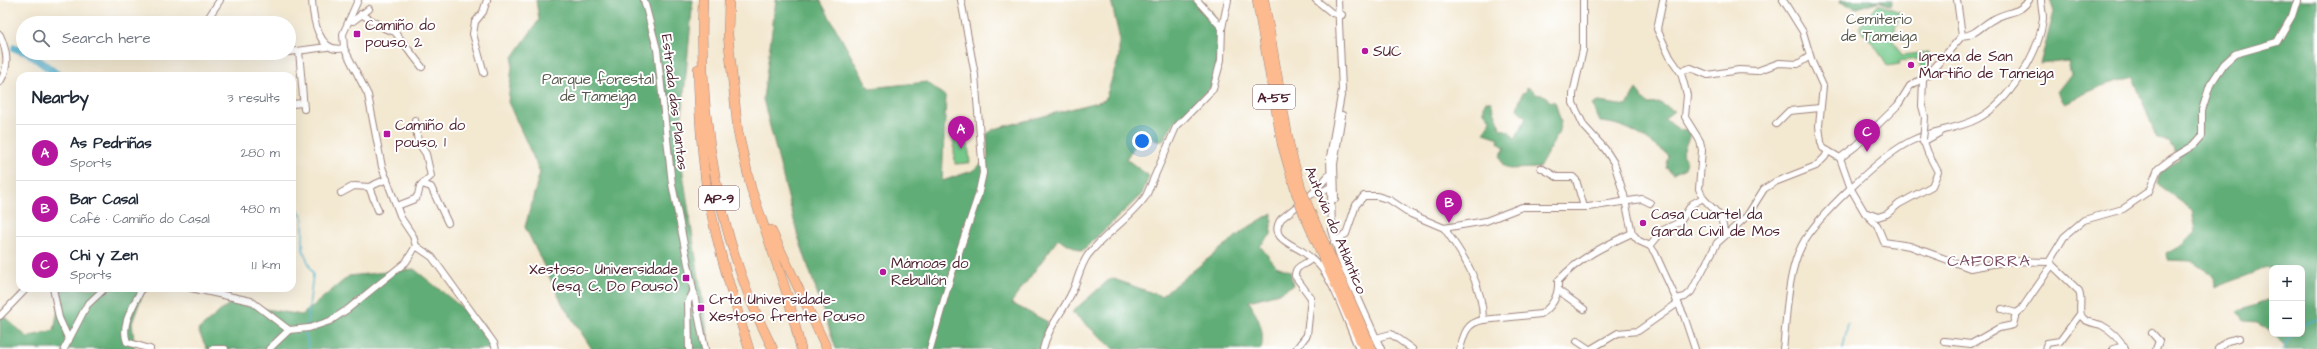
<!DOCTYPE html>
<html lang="en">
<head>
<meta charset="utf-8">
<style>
	body { margin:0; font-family:"Architects Daughter",sans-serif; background:#f2f2f3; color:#1f2937 }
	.controls { position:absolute; right:12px; bottom:12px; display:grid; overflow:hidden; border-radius:8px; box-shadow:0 4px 16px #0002 }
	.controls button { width:36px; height:36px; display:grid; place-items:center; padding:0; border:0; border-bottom:1px solid #e0e1e3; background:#fff; color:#1f2937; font:20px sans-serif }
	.you { position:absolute; left:1142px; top:141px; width:14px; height:14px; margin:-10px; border:3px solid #fff; border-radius:50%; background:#1a73e8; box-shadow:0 0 0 6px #1a73e833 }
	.badge { display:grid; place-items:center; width:26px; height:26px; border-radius:50%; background:#b5179e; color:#fff; font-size:13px; font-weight:700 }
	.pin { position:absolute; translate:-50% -33px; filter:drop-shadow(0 1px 2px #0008) }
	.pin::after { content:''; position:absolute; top:21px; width:14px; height:12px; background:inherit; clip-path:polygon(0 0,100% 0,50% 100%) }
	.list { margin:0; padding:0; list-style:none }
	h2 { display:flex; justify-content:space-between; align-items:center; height:52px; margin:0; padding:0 16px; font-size:17px }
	h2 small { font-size:13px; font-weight:400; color:#747a83 }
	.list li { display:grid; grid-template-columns:26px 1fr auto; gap:12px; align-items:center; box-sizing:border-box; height:56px; padding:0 16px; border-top:1px solid #e0e1e3 }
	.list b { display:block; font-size:15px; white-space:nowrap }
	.list p { margin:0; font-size:13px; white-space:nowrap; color:#747a83 }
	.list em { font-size:13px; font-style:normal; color:#747a83 }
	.icon { flex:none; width:22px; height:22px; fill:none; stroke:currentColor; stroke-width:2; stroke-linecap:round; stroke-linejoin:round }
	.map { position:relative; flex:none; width:2317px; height:349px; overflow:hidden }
	.search { position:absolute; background:#fff; box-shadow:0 4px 16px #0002; left:16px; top:16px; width:280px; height:44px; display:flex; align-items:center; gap:10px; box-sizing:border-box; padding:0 14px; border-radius:22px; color:#747a83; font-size:15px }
	.panel { position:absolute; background:#fff; box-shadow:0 4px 16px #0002; left:16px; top:72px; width:280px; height:220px; border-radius:12px }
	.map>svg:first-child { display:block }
</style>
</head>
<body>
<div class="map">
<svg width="2317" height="349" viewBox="0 0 2317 349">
	<rect width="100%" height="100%" fill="#fff"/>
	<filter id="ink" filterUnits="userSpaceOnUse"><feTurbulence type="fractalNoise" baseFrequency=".025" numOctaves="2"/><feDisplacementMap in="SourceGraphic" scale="8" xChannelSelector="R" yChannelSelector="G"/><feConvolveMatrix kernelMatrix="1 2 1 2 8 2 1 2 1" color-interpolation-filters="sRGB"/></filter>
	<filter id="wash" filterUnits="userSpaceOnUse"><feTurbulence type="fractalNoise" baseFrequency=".012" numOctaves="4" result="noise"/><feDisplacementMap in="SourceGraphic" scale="16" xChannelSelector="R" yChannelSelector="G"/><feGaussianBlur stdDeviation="0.9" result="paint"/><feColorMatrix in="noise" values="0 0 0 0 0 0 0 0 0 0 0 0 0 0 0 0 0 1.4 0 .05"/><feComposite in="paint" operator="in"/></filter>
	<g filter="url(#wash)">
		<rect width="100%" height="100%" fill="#f3e8d0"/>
		<g fill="#75c98b" stroke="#60745b">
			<polygon points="1878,4 1900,12 1892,39 1902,55 1928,52 1930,68 1921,70 1919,59 1899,61 1900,64 1887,66 1877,49 1859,27"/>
			<polygon points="967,134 970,163 955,164 953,135"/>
		</g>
		<g fill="#60ad77" stroke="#556651">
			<polygon points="536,0 693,0 679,147 710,349 592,349 563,305 525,227 540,172 508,102 513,57 539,20"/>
			<polygon points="776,0 820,0 869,88 927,82 946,97 942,181 972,171 988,159 987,134 994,129 1105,100 1119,57 1119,36 1111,0 1201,0 1202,12 1212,12 1220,30 1218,61 1211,87 1173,124 1163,141 1141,136 1126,159 1149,176 1142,194 1082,251 1058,239 1011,303 1048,322 1040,349 836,349 798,236 763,99"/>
			<polygon points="1840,0 1892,0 1890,6 1879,1 1857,8 1840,2"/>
			<path d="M2050 0H2317V349H2285V346L2273 334H2302V268H2272V270L2267 267C2248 277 2233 279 2215 288L2214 276 2191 261 2168 260 2167 253 2183 244 2196 231 2192 210 2157 184 2161 172 2180 159 2169 141 2157 139 2133 77 2102 86 2064 103 2057 92 2071 74 2068 61 2040 64 2054 12Z"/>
			<path d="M1527 87 1533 90 1536 94 1546 96 1549 101 1555 102 1561 122 1558 134 1539 168 1509 169 1503 165 1500 156 1505 148 1498 142 1499 138 1484 133 1488 127 1490 119 1484 112V105L1486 101H1491C1493 112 1499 117 1500 129L1509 131 1515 139 1526 118 1517 109 1522 93 1526 92Z"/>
			<path d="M1636 89 1648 104 1660 103 1674 111 1664 119 1680 130 1689 131V137L1682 154 1687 162 1685 168 1673 174 1666 168 1669 156C1647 139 1629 124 1600 122L1592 104 1599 102 1627 106Z"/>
			<path d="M1272 213 1271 235 1260 246 1276 266 1290 271 1293 285 1279 293 1249 301C1257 316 1266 331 1261 349H1114L1072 312 1111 278 1161 296 1247 228Z"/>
			<polygon points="414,269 486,327 493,349 207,349 198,330 230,303 302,315 349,276"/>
			<polygon points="62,288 145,288 132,323 135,349 0,349 0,313 27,337 54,330"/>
			<polygon points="2272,299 2272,333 2257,322 2243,321 2237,312"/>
		</g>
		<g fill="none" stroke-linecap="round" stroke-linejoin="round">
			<g stroke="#4baeca" stroke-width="1.5">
				<polyline points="292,201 303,217 303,250 313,274 307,324"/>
				<polyline points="2302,325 2317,319"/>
				<polyline points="305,331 309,349"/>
				<polyline points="1843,349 1848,323"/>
				<polyline points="2283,349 2293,334"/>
			</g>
			<g stroke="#4baeca" stroke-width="8">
				<polyline points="15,48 23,51"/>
				<polyline points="29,53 59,76"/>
			</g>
		</g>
	</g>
	<g filter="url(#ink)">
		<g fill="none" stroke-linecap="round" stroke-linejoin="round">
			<g stroke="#9e847e" stroke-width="8">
				<g id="minor">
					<path d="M312 0C313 19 319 55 344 48"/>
					<polyline points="644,0 657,49 672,184 705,349"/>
					<polyline points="1197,0 1222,28"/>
					<polyline points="1316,0 1332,13 1342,15"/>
					<polyline points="1338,0 1342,90 1330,157 1332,230 1340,258 1381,349"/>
					<polyline points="1583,0 1583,50 1573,94 1573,103 1584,126 1605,149 1614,163 1624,195 1632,233 1639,241 1650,246 1655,253 1684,316 1695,349"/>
					<polyline points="1663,0 1657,29 1670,57 1681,73 1687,95 1685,117 1700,141 1702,150 1699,189 1703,198 1721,217 1725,235"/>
					<polyline points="1783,0 1803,32 1812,62 1823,86 1819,126 1821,142 1823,148 1840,158"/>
					<polyline points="1957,0 1962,36 1928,75 1910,86 1898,105 1856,146 1840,158 1851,189 1865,213 1877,225 1884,242 1910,246 1970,268 2010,261 2049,262"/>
					<polyline points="361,14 386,29 395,32 422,67"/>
					<polyline points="349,20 353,21 369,9"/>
					<polyline points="205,23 220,0"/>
					<path d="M0 35C7 51 10 66 0 82"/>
					<path d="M1962 36C1975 36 1983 24 1994 19 2008 11 2020 14 2029 0"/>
					<polyline points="299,51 304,109"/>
					<polyline points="289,52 327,47"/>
					<polyline points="1680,71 1691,68 1708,75 1739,70 1757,71 1779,63 1798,64 1810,56"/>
					<polyline points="484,73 473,34 475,22 483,12 487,0"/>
					<polyline points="1923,79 1922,106 1925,117 1924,131"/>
					<polyline points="292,104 303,103"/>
					<polyline points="1776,124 1789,111 1820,108"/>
					<polyline points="1923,142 1941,132"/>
					<polyline points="1541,168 1557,177 1573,177 1576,180 1584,207"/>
					<path d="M1329 175 1312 194 1281 219C1269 237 1289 243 1302 251 1308 255 1314 260 1319 265 1334 281 1349 327 1359 349"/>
					<polyline points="422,184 431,187 448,223"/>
					<polyline points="369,187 378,210"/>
					<polyline points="341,193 354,186 369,187 387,179"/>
					<polyline points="1312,194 1323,191 1331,187"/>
					<polyline points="1335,199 1334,164 1342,115"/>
					<polyline points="397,206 415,199 418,195 420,186 431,176 426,154 418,142 415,120"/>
					<polyline points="1867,213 1878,217 1887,214 1899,204 1932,186 1938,172 1928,153 1923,139"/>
					<path d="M1444 228C1464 256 1483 285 1483 320L1541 314C1553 306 1559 296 1558 281 1579 258 1604 246 1632 233"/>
					<polyline points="1334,242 1346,234 1356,205 1364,196 1377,196 1390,200 1411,214 1444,228 1486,221 1522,207 1588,207 1642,199 1650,203"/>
					<polyline points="416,246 432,257 494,343 496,349"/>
					<polyline points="1650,246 1663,230 1680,222 1692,204 1703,198"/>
					<polyline points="2049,262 2064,237 2084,220 2123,209 2149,191 2158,169 2171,159 2194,145 2202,136 2202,110 2210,85 2224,64 2235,54 2277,42 2292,16 2297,0"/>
					<path d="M2050 263 2079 291C2083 299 2077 313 2083 318 2087 323 2095 323 2101 325 2111 330 2120 339 2125 349"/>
					<polyline points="53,288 59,318 69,340"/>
					<path d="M142 288C134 305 120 324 127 342L150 349"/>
					<polyline points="191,288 251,301 289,330 309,328 330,321 348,309 406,262 416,246 413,236 401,218 382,167 368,95 344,48 343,34 358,0"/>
					<polyline points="1559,291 1584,309"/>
					<polyline points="1676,299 1685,297 1691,292 1717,243 1747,216 1764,189 1775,182 1816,166 1825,157 1828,151"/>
					<polyline points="2002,309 2016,313"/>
					<polyline points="0,316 27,288"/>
					<polyline points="2152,333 2159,341 2156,349"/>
					<polyline points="1376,338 1391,334 1412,349"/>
					<polyline points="1577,341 1589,349"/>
					<polyline points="1944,341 1971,344 1999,328 2013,325 2016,313 2021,310 2052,265"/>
					<polyline points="64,349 87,305 105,288"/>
					<polyline points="213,349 225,349"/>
					<polyline points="269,349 289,330"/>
					<polyline points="689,349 688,302 693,292"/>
					<polyline points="930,349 950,279 978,196 983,173 975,75 961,0"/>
					<path d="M1043 349C1048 327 1063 312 1072 292 1078 280 1080 266 1088 255 1105 233 1130 219 1146 196L1176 127 1213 89 1221 60 1222 28 1228 0"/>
					<path d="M1296 349 1307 335 1311 298 1295 276C1295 266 1302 266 1309 261L1310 258"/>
					<path d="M1460 349C1464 334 1466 323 1483 320"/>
					<polyline points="1591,349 1618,333 1638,331 1678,303"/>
					<path d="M1783 349C1787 317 1787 273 1802 245 1816 217 1882 155 1911 141 1932 130 1956 130 1977 119 2008 103 2040 53 2043 18 2043 12 2041 6 2041 0"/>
					<polyline points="2045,349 2047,343 2060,341 2080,314"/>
					<polyline points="2113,349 2124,346"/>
					<polyline points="2218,349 2227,341 2239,338"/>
				</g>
			</g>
			<g stroke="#9e847e" stroke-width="10">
				<g id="highway">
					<path d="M703 0C698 119 718 242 773 349"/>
					<polyline points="729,0 728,35 738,132 751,188 788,297 801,349"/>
					<polyline points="1257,0 1282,144 1296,192"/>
					<polyline points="1264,0 1290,149 1301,188"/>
					<path d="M698 69C699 109 701 150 707 190 716 244 733 297 749 349"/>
					<polyline points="1310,211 1372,349"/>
					<polyline points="1304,214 1364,349"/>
					<polyline points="771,230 827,349"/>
				</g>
			</g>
			<use href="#minor" stroke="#fff" stroke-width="6"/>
			<use href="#highway" stroke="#fcba8e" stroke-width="9"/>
			<g stroke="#9e847e" stroke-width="8" stroke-linecap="butt">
				<polyline id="minor-bridge" points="1923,139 1924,131"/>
			</g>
			<g stroke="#9e847e" stroke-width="10" stroke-linecap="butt">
				<g id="highway-bridge">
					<polyline points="1301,188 1310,211"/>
					<polyline points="1296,192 1304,214"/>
				</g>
			</g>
			<use href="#minor-bridge" stroke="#fff" stroke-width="6"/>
			<use href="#highway-bridge" stroke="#fcba8e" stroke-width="9"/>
		</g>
	</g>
	<g fill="#b5179e" stroke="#fff" stroke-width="1.5">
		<rect x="353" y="30" width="8" height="8" rx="2"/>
		<circle cx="1365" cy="51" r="4"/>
		<circle cx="1911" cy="65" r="4"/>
		<rect x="383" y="130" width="8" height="8" rx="2"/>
		<circle cx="1643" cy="223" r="4"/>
		<circle cx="883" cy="272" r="4"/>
		<rect x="682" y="274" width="8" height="8" rx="2"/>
		<rect x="697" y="304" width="8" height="8" rx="2"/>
	</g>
	<g text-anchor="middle" stroke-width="4" stroke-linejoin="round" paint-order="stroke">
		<g fill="#fff" stroke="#80626b" stroke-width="1">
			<rect x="1253" y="85" width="42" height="24" rx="3"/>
			<rect x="699" y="186" width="40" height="24" rx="3"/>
		</g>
		<g font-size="14" font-weight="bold" fill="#4a1f2b">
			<text x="1274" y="102">A-55</text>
			<text x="719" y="203">AP-9</text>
		</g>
		<g font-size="15" fill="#595a4d" stroke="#fff">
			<text x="1879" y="24">Cemiterio<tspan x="1879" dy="17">de Tameiga</tspan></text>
			<text x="598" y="84">Parque forestal<tspan x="598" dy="17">de Tameiga</tspan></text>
		</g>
		<g font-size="15" fill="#4a1f2b" stroke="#fff" text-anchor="start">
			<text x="365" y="30">Camiño do<tspan x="365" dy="17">pouso, 2</tspan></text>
			<text x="1373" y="56">SUC</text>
			<text x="1919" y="61">Igrexa de San<tspan x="1919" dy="17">Martiño de Tameiga</tspan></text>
			<text x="395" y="130">Camiño do<tspan x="395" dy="17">pouso, 1</tspan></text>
			<text x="1651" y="219">Casa Cuartel da<tspan x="1651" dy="17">Garda Civil de Mos</tspan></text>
			<text x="891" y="268">Mámoas do<tspan x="891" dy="17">Rebullón</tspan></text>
			<text x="678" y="274" text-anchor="end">Xestoso- Universidade<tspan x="678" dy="17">(esq. C. Do Pouso)</tspan></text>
			<text x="709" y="304">Crta Universidade-<tspan x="709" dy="17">Xestoso frente Pouso</tspan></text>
		</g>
		<g font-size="15" fill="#4a1f2b" stroke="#fff">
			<text transform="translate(675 102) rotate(83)" y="5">Estrada das Plantas</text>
			<text transform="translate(1336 230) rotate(67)" y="5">Autovía do Atlántico</text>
		</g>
		<g font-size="16" letter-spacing="1" fill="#7c4d61" stroke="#fff">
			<text x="1989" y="266">CAFORRA</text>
		</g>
	</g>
</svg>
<div class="controls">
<button>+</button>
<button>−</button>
</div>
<div class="you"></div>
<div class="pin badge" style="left:961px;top:149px">A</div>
<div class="pin badge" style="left:1449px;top:223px">B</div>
<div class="pin badge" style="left:1867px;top:152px">C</div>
<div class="search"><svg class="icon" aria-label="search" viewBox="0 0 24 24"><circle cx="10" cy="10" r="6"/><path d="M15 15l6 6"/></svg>Search here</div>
<section class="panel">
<h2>Nearby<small>3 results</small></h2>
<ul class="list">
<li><span class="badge">A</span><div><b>As Pedriñas</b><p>Sports</p></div><em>280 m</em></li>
<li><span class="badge">B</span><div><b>Bar Casal</b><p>Café · Camiño do Casal</p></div><em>480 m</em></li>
<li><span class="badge">C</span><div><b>Chi y Zen</b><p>Sports</p></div><em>1.1 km</em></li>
</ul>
</section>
</div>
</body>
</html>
